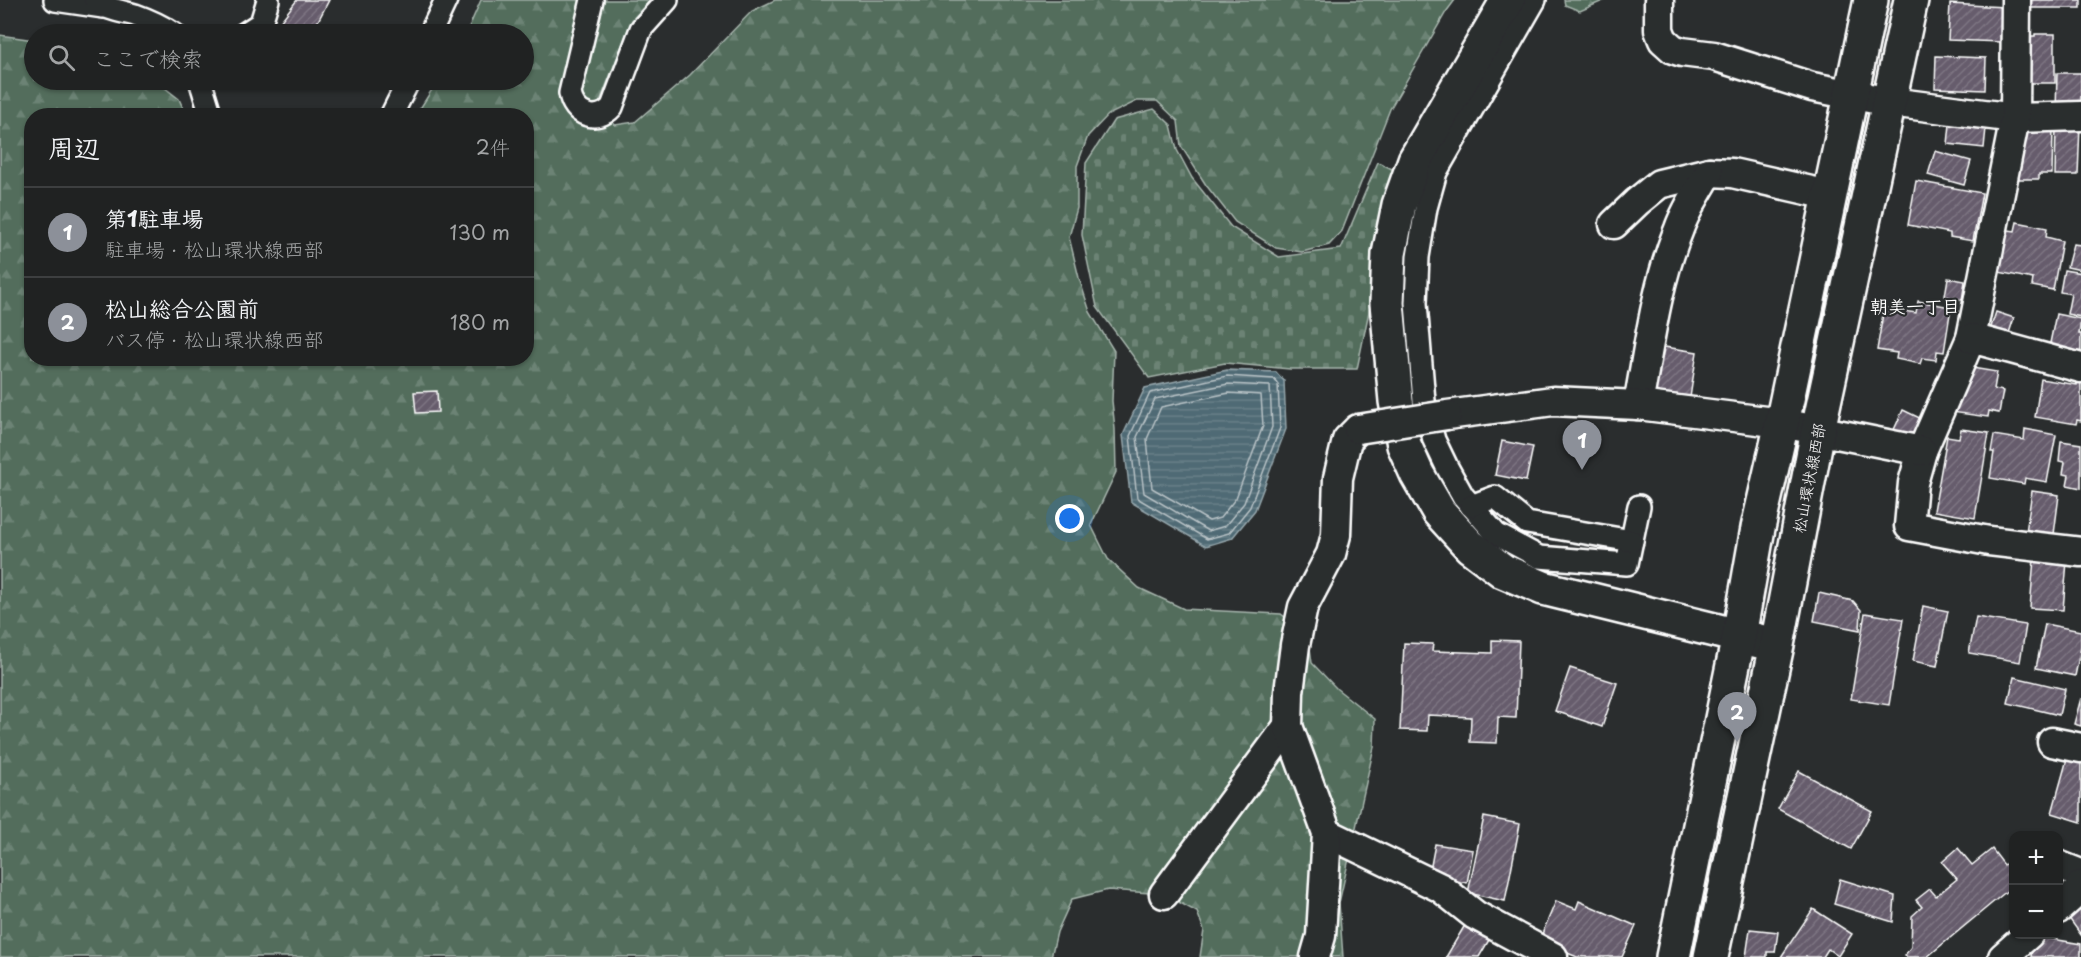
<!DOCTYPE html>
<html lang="ja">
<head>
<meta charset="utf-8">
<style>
	body { margin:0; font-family:"Playpen Sans","Klee One",sans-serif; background:#2d2f2f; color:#f1f3f6 }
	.controls { position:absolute; right:18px; bottom:18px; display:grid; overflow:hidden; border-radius:12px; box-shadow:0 2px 4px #0004 }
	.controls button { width:54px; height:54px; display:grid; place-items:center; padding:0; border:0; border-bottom:2px solid #3d3f40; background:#202222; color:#f1f3f6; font:30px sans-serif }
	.you { position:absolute; left:1070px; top:519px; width:21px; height:21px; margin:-15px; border:4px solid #fff; border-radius:50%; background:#1a73e8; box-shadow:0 0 0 9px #1a73e833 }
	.badge { display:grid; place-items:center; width:39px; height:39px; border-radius:50%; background:#8c9099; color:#fff; font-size:20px; font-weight:700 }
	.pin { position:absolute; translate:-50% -50px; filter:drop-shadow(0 2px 3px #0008) }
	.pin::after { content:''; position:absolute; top:32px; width:21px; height:18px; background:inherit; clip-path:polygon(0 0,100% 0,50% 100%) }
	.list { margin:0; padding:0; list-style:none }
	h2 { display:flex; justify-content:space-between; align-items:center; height:78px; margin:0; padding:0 24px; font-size:26px }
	h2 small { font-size:20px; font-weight:400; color:#a2a4a5 }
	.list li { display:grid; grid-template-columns:39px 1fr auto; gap:18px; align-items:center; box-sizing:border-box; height:90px; padding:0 24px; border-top:2px solid #3d3f40 }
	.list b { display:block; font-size:22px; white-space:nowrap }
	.list p { margin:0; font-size:20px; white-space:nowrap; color:#a2a4a5 }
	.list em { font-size:20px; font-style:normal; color:#a2a4a5 }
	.icon { flex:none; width:33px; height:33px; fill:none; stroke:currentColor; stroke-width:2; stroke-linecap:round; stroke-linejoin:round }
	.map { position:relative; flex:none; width:2081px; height:957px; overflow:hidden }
	.search { position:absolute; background:#202222; box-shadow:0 2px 4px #0004; left:24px; top:24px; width:510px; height:66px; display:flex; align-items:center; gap:15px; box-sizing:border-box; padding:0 21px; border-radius:33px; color:#a2a4a5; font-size:22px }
	.panel { position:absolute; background:#202222; box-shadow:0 2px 4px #0004; left:24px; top:108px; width:510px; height:258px; border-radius:24px }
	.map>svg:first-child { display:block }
</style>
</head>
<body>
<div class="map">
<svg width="2081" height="957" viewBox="0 0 2081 957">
	<defs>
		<pattern id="forest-firs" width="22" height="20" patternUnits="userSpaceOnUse" patternTransform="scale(1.5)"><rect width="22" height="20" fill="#526d5c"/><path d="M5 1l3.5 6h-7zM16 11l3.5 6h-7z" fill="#6c8374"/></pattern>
		<pattern id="cemetery-stones" width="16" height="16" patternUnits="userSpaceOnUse" patternTransform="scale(1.5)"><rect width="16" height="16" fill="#526d5c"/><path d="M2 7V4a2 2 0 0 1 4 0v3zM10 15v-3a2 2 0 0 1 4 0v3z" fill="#6c8374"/></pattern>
		<pattern id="water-rules" width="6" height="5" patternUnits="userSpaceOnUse" patternTransform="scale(1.5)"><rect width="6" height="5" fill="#4f6a74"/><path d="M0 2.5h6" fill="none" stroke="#698089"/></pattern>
		<pattern id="building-hatch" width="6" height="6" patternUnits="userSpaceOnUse" patternTransform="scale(1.5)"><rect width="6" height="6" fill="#665c6c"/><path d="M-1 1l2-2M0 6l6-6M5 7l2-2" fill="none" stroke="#7d7482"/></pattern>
	</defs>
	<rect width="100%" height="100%" fill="#2a2d2e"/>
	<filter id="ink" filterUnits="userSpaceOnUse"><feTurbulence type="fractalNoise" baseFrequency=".0167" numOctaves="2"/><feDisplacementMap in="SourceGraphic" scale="12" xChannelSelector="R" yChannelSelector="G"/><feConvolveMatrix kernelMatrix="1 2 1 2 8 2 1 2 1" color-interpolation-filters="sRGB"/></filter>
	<g filter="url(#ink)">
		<g fill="url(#forest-firs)" stroke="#a8b6ae" stroke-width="1.5">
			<polygon points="481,0 650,0 632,20 599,104 615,125 635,122 690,75 752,11 775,0 1455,0 1446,12 1390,109 1342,231 1329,245 1302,252 1276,248 1235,222 1206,185 1181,146 1178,121 1157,101 1137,101 1108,115 1088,136 1077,166 1077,208 1069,237 1079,278 1090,312 1114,351 1112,401 1115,429 1116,472 1091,525 1108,559 1139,588 1184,609 1281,614 1302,631 1309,641 1312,663 1337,689 1375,719 1374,747 1339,903 1343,957 1200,957 1204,930 1197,912 1164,894 1108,890 1072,899 1057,932 1051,957 0,957 0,35 34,40 34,80 155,80 179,99 186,115 32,116 32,358 526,358 526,116 416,115 438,80 524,80 524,34 466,34"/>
			<polygon points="1564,0 1605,0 1580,11 1565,5"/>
		</g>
		<polygon fill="url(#cemetery-stones)" stroke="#a8b6ae" stroke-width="1.5" points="1154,109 1171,125 1177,150 1192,178 1231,227 1279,257 1341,249 1378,162 1398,172 1357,369 1290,369 1225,363 1149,378 1097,307 1082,235 1086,163 1114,120"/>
		<polygon fill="url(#water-rules)" stroke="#95a6ac" stroke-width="1.5" points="1227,370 1276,372 1284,381 1286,429 1255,510 1232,538 1206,546 1131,502 1123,435 1145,388"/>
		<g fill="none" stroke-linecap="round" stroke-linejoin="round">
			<g stroke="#b9c3c7" stroke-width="1.5">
				<polygon points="1227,376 1274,379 1278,384 1280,428 1250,507 1229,533 1207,539 1137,498 1130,436 1150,393"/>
				<polygon points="1228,384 1270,386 1272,427 1244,503 1225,526 1208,531 1144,493 1137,437 1155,399"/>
				<polygon points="1229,393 1261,395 1263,426 1236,498 1220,518 1209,521 1152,488 1147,439 1161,407"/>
			</g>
		</g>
		<g fill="url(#building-hatch)" stroke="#fff" stroke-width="1.5">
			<polygon points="297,0 329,0 318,21 307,34 268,34 270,28 280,22"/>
			<rect x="2029" y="0" width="52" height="8"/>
			<polygon points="1950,4 2004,7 2002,42 1948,40"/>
			<polygon points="2035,34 2055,34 2055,83 2022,83 2022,36 2035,36"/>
			<polygon points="1936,56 1986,58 1985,90 1935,88"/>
			<polygon points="2057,73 2081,73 2081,112 2056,112"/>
			<polygon points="1950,124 1986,128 1984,148 1948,144"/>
			<polygon points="2056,124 2080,125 2078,175 2055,175"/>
			<polygon points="2053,127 2052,174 2039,174 2039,179 2014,179 2015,132"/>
			<polygon points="1935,151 1971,161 1964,185 1928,175"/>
			<polygon points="1916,181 1982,193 1973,241 1950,237 1950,233 1908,225"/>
			<polygon points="2017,222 2047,228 2046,237 2062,241 2053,290 2032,286 2033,279 1994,271 2002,229 2015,231"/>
			<polygon points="2073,244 2081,245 2081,270 2067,267"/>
			<polygon points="2064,270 2081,273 2081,317 2067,314 2071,294 2060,292"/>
			<polygon points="1948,278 1965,281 1962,300 1945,296"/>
			<polygon points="1918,301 1951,307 1944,352 1937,351 1936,360 1922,358 1920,364 1896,359 1897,353 1877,350 1884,308 1916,313"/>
			<polygon points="1996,312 2014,318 2007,339 1989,333"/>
			<polygon points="2056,314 2081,319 2079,334 2081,334 2081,355 2049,348"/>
			<polygon points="1658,346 1697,352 1689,404 1650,398"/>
			<polygon points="1966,367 1997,372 1994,389 2003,391 1999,413 1989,411 1988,417 1951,412"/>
			<polygon points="2078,378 2081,378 2081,421 2077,420 2076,424 2035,417 2041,379 2077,385"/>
			<polygon points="437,391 438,412 416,413 414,392"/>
			<polygon points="1903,410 1926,421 1915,444 1892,434"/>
			<polygon points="1961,429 1989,433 1975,518 1934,511 1947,436 1959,438"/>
			<polygon points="2025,429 2056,435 2047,482 2025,478 2024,484 1990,478 1994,452 1991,452 1994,435 2024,440"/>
			<polygon points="1502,441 1533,447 1526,481 1495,475"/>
			<polygon points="2061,441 2081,444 2081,488 2067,485 2069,475 2063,474 2065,462 2059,461"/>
			<polygon points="2032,491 2059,495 2053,542 2025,539"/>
			<polygon points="2034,558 2067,561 2063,610 2030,608"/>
			<polygon points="1819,593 1853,601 1861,610 1860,630 1814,621"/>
			<polygon points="1923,606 1948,611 1937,666 1913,661"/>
			<polygon points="1865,613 1903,619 1889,705 1851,699"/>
			<polygon points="1976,617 2026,625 2020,662 1969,653"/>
			<polygon points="2045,624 2081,631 2081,647 2075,676 2036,668"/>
			<polygon points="1492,640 1519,641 1516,718 1498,717 1497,743 1470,742 1471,717 1428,715 1427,731 1400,730 1404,643 1433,644 1432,651 1492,653"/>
			<polygon points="1570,668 1617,683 1602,727 1555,711"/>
			<polygon points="2014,677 2065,689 2059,715 2008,703"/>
			<polygon points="2081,698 2081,726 2074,724"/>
			<polygon points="2067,759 2081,763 2081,822 2052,813"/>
			<polygon points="1799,771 1872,811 1851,849 1778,809"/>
			<polygon points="1484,817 1520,824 1505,901 1468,893"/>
			<polygon points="1435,844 1473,850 1467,883 1429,876"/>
			<polygon points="1958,848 1972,865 1992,849 2004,865 2014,857 2014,885 1927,957 1907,957 1905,955 1911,947 1912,916 1922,907 1916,900 1930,889 1936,896 1957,879 1942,862"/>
			<polygon points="1840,879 1895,896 1893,922 1834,904"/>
			<polygon points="1556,901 1576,909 1579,901 1636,926 1622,957 1577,957 1539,941"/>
			<polygon points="2081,903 2081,935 2066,914"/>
			<polygon points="1813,909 1852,934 1838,956 1828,949 1823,957 1781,957"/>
			<polygon points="1468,920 1481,927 1477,933 1489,940 1479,957 1446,957"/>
			<polygon points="1750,929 1778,932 1775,952 1767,952 1767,957 1746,957"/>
			<polygon points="2041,937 2081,944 2081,957 2031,957 2033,941 2040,943"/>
		</g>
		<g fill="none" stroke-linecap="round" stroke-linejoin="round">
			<g stroke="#fff" stroke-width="26">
				<g id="pedestrian">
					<polyline points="55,0 103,7"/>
					<path d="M95 0C107 10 121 11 135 15 149 20 162 26 174 34"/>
					<path d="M592 0 570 93C573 115 597 124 612 107L641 29 667 0"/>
					<polyline points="1535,0 1436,172 1426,208 1418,257 1416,303 1424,401 1434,440 1447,467 1463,496 1496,534 1539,557 1627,564 1639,506"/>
					<polyline points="244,34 261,23 268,0"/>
					<polyline points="430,34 446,0"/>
					<polyline points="200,80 211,116"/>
					<polyline points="391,116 409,80"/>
					<polyline points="1471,506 1495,497 1527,523 1632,541"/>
				</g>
			</g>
			<g stroke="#fff" stroke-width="33">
				<g id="minor">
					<polyline points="1659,0 1659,30 1663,40 1673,49 1682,52 1714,56 1812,87 1890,102 2015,118 2081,116"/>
					<polyline points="2016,0 2015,118 1971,338 1922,451 1913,483 1909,526 1989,541 2081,552"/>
					<polyline points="1614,224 1637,202 1659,184 1709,172 1732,173 1829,195"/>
					<polyline points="1971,338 2081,368"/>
					<path d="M1638 405C1649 346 1656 285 1679 229 1686 209 1699 190 1709 172"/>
					<polyline points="1447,415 1553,401 1638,405 1782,423 1922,451"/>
					<polyline points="2052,742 2081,748"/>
					<polyline points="1327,833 1441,888 1475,915 1553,957"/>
					<polyline points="2058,865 2081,874"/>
					<polyline points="1164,894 1288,726"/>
					<polyline points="2058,909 2077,892 2081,885"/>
					<polyline points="1315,957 1321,936 1327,833 1288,726 1289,692 1295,645 1303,607 1331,554 1336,535 1338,478 1347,440 1358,429"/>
					<polyline points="2003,957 2029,934"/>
				</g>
			</g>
			<g stroke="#fff" stroke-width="38">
				<g id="tertiary">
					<polyline points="1508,0 1415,160 1399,205 1389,254 1387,303 1396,401 1404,445 1417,474 1439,512 1470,546 1503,571 1543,588 1759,641"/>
					<polyline points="1673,957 1739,636 1758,528 1782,423 1871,0"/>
					<polyline points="1711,957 1777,645 1818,430 1911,0"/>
				</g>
			</g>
			<use href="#pedestrian" stroke="#2a2d2e" stroke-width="21"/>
			<use href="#minor" stroke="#2a2d2e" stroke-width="28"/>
			<use href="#tertiary" stroke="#2a2d2e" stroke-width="33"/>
			<g stroke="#fff" stroke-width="33" stroke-linecap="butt">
				<polyline id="minor-bridge" points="1358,429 1447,415"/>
			</g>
			<use href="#minor-bridge" stroke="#2a2d2e" stroke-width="28"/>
		</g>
	</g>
	<g text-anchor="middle" stroke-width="4.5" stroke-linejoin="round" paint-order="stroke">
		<g font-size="16" fill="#fff" stroke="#2a2d2e">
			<text transform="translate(1809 478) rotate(-79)" y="6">松山環状線西部</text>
		</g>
		<g font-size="18" font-weight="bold" fill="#fff" stroke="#2a2d2e">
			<text x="1915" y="313">朝美一丁目</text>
		</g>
	</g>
</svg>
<div class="controls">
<button>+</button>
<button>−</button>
</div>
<div class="you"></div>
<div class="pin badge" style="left:1582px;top:470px">1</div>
<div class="pin badge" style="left:1737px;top:742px">2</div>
<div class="search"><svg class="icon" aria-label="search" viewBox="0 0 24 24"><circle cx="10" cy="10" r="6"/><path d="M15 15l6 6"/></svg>ここで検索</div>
<section class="panel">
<h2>周辺<small>2件</small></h2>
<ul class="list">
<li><span class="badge">1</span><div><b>第1駐車場</b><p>駐車場 · 松山環状線西部</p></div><em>130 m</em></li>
<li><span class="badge">2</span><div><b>松山総合公園前</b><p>バス停 · 松山環状線西部</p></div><em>180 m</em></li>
</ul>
</section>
</div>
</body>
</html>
